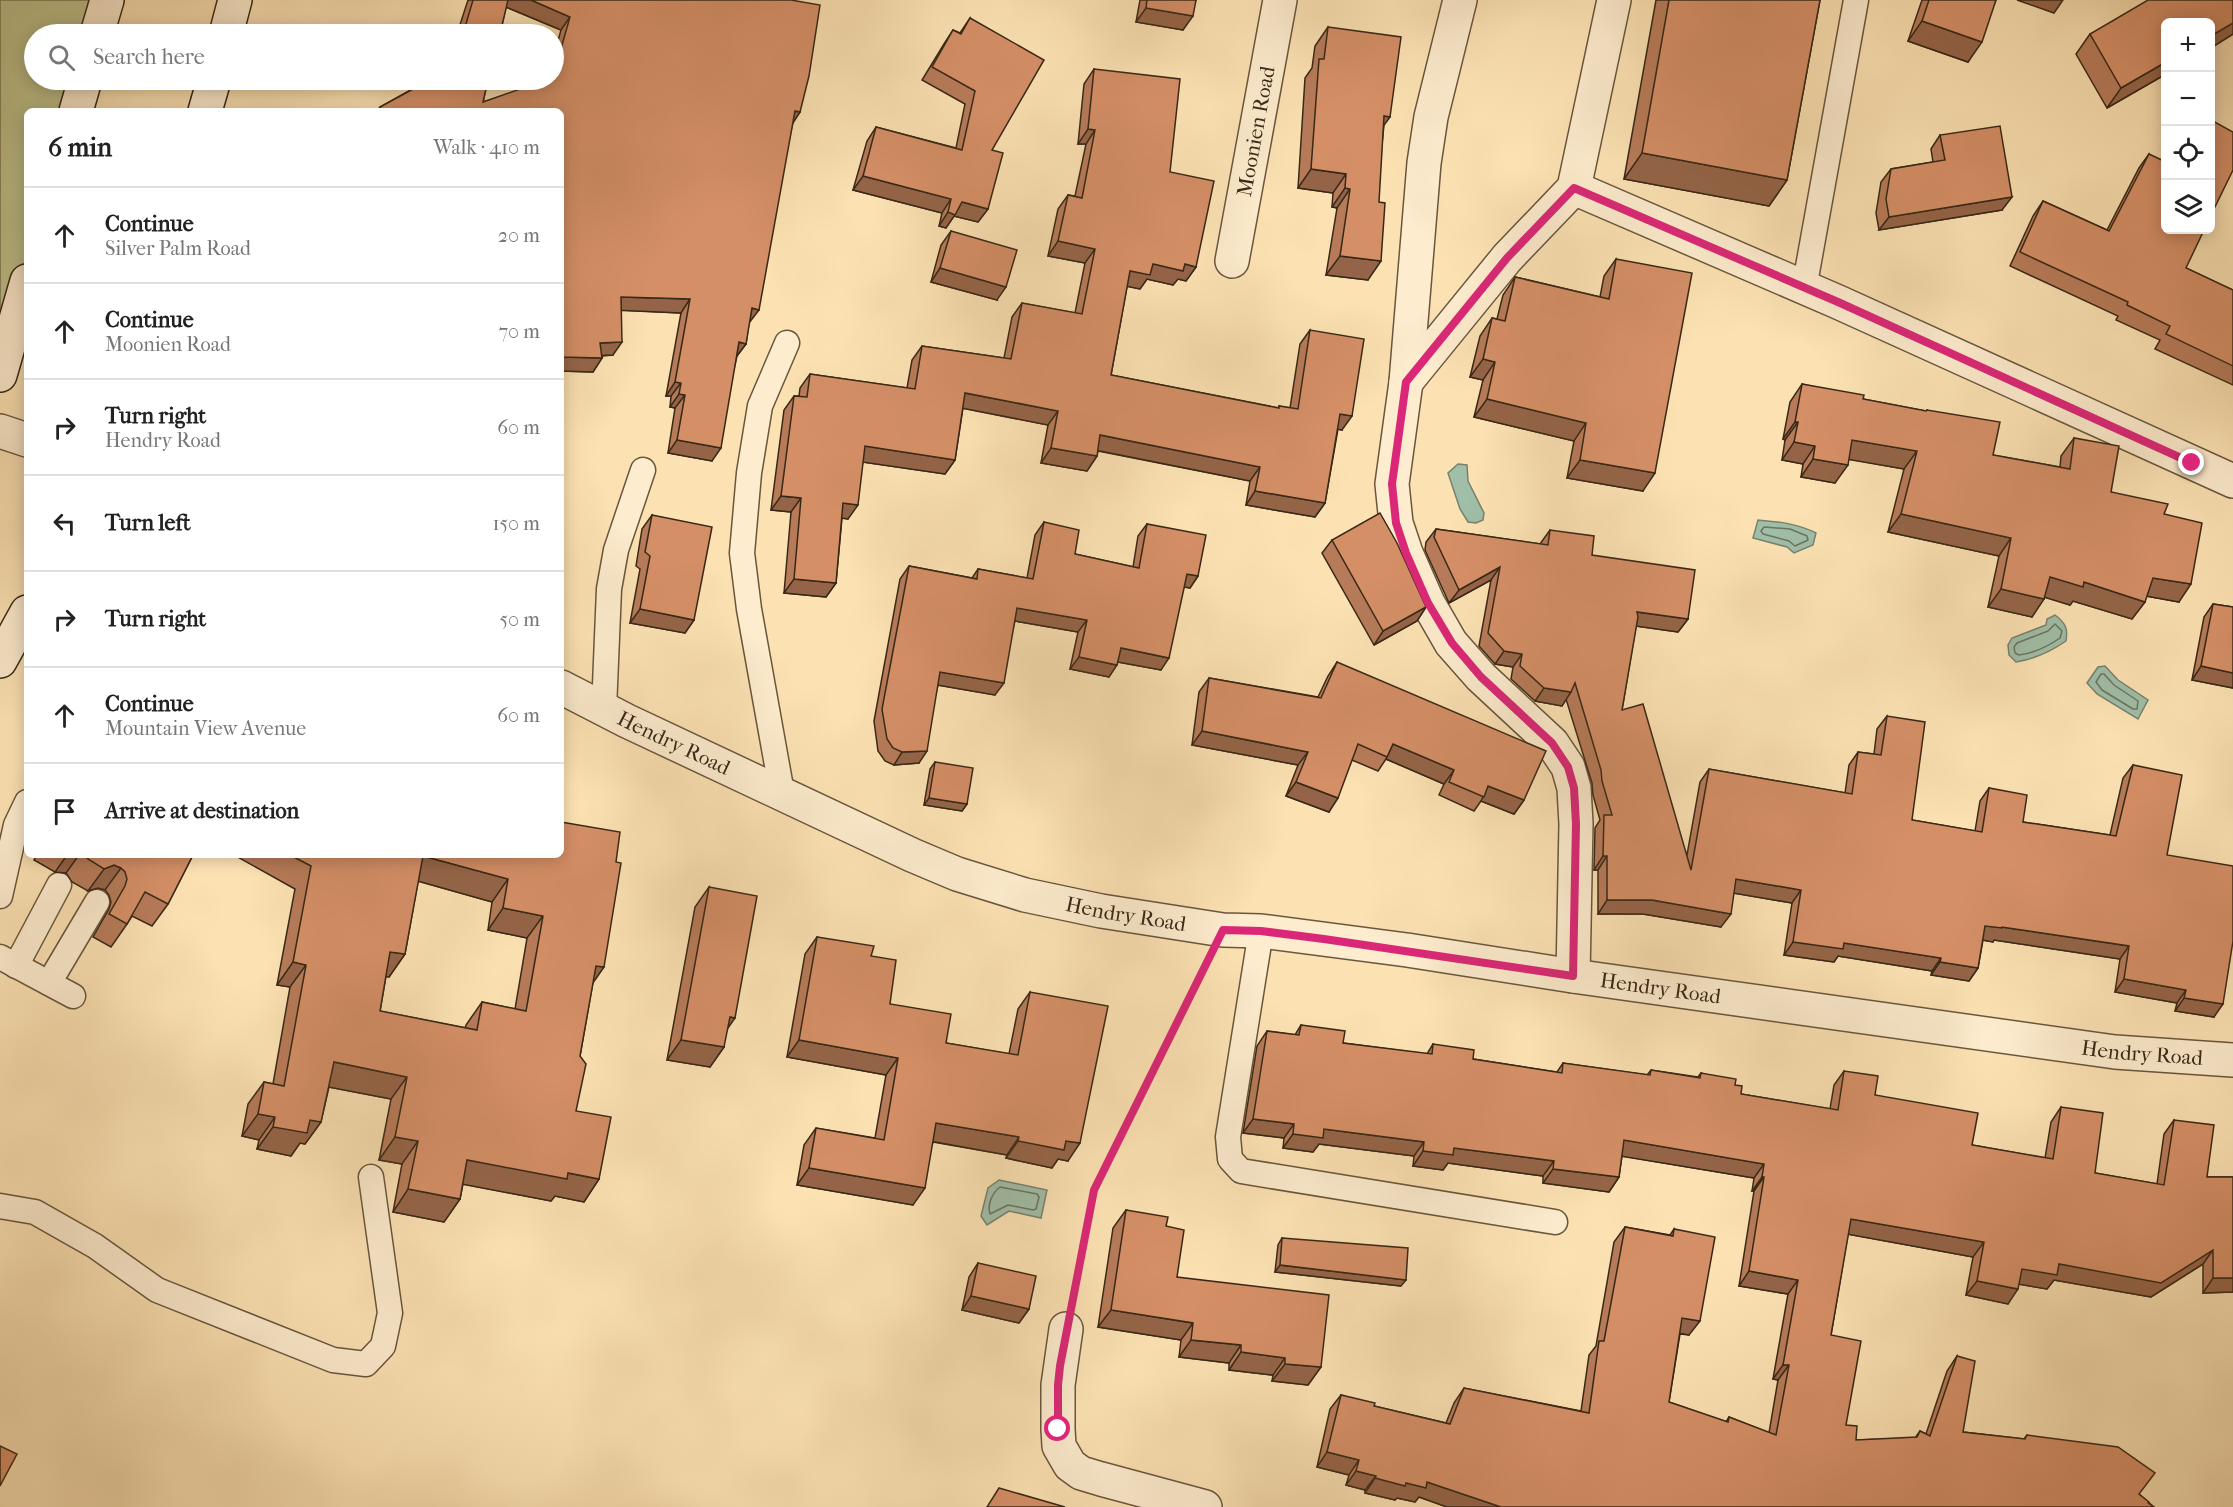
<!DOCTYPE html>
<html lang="en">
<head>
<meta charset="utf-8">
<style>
	body { margin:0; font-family:"IM FELL French Canon",serif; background:#f6f6f6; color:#222 }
	.controls { position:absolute; right:18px; top:18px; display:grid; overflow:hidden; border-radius:9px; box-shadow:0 3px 15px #0003 }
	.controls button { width:54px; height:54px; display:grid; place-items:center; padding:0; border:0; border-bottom:2px solid #e0e0e0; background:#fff; color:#222; font:30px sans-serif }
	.stop { position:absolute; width:18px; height:18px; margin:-14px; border:4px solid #db2777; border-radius:50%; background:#fff }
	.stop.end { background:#db2777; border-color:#fff; box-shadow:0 2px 6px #0008 }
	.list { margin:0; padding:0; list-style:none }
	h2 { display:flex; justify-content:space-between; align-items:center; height:78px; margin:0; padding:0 24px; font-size:26px }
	h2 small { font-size:20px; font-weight:400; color:#767676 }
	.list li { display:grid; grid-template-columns:39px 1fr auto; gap:18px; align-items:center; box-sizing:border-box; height:96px; padding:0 24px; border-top:2px solid #e0e0e0 }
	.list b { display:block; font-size:22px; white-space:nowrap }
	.list p { margin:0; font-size:20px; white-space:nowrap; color:#767676 }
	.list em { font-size:20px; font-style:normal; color:#767676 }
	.icon { flex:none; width:33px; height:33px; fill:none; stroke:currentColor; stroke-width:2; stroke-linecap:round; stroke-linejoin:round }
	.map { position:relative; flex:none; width:2233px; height:1507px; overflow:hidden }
	.search { position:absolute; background:#fff; box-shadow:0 3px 15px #0003; left:24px; top:24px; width:540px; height:66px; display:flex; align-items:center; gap:15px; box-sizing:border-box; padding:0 21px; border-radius:33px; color:#767676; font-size:22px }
	.panel { position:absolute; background:#fff; box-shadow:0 3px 15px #0003; left:24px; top:108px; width:540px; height:750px; border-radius:9px }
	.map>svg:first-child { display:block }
</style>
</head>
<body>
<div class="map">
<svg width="2233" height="1507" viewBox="0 0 2233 1507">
	<rect width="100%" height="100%" fill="#fce2b3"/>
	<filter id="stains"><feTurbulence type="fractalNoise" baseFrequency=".00333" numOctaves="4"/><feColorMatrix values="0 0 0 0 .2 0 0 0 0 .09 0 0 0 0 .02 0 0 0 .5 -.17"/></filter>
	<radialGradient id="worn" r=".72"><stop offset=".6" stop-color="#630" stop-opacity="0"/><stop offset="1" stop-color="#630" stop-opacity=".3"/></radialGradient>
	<polygon fill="#bec38d" stroke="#7b7652" stroke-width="1.5" points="0,0 107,0 97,34 34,34 34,80 85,80 76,111 27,111 27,281 0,336"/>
	<g fill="#a0bea8" stroke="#76826e" stroke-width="1.5">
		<polygon points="1458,464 1467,465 1468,481 1484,513 1483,520 1476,523 1468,522 1460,509 1448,473"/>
		<path d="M1758 520C1779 522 1796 523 1816 533L1813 545 1794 553 1787 547 1753 538Z"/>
		<path d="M2055 615C2066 623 2068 629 2066 641 2050 652 2035 659 2016 662L2009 655 2008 645 2012 638 2046 625 2047 619Z"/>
		<polygon points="2105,666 2118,680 2148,700 2138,719 2097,694 2087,683 2098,667"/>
		<polygon points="999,1180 1047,1190 1041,1218 1009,1211 987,1225 981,1216 988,1188"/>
	</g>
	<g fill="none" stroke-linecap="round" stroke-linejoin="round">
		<g stroke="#6c735f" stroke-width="1.5">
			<polygon points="1764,527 1790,529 1807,536 1808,540 1795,546 1789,541 1763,534 1761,531"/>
			<path d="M2055 624 2062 631 2060 638C2047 647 2034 653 2019 655L2015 653 2014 647 2017 643 2048 631Z"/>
			<polygon points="2101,674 2104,674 2114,685 2138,701 2137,709 2133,709 2102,690 2096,682"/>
			<path d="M1000 1187 1037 1194 1039 1197 1036 1209 1033 1210 1008 1205 990 1214C987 1205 992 1193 1000 1187Z"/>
		</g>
		<g stroke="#69563d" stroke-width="27">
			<g id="service">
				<polyline points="1804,289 1856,0"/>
				<polyline points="604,709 609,589 616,550 643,470"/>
				<polyline points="782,793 749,609 742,553 749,473 760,406 787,343"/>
				<polyline points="0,896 16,825 27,802"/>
				<polyline points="1261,931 1228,1137 1230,1159 1241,1171 1555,1222"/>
				<polyline points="0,957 73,996"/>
				<polyline points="16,966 59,885"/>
				<polyline points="49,983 97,902"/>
				<polyline points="0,1206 35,1212 95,1246 157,1290 333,1360 366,1364 383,1346 390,1313 371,1177"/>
			</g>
		</g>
		<g stroke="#69563d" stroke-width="36">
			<g id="minor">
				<polyline points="1460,0 1431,117 1424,163 1406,382 1392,484 1396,523 1406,553 1428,603 1451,643 1481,677 1552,743 1568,767 1574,788 1576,824 1573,976"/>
				<polyline points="1574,188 1838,302 2233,481"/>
				<path id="s1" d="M1232 261 1280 0"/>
				<polyline points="1406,382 1507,258 1574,188 1614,0"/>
				<polyline points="0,431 27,440"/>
				<path id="s2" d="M561 687 627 721 912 855 957 874 1025 895 1101 911 1223 930 1261 931 1407 950 1573 976 2115 1052 2233 1060"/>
				<polyline points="1066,1329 1058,1385 1058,1429 1059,1446 1070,1465 1081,1473 1101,1479 1205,1507"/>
			</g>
		</g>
		<g stroke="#382816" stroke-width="36">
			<g id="secondary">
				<polyline points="97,34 107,0"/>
				<polyline points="226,34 235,0"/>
				<polyline points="76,111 85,80"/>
				<polyline points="205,111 214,80"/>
				<polyline points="0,375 27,281"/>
				<polyline points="0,661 27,612"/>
			</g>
		</g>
		<polyline stroke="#382816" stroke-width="4" stroke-dasharray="4.5 3" stroke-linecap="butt" points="1073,1293 1094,1190 1205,966"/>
		<use href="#service" stroke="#fdecce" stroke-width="24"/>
		<use href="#minor" stroke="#fdecce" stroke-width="33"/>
		<use href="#secondary" stroke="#fdecce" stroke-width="33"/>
	</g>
	<g fill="#b77b59" stroke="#382816" stroke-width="1.5" fill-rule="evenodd">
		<polygon points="468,0 791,0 800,112 793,122 749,323 746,344 737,356 712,461 668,453 675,408 670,407 671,396 666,396 681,313 621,310 613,355 602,356 602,358 593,372 561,371 561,111 377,111 380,107 416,87 417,84 419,80 488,80 483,102 554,80 554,55 561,30 506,7 500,34 457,34"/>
		<polygon points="1140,0 1196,0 1183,30 1136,22"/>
		<polygon points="1656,0 1820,0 1787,180 1769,206 1624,179"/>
		<polygon points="1922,0 1996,0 1968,62 1908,41"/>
		<polygon points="2233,0 2233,34 2211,48 2211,22 2166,22 2166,74 2107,108 2076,54 2090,34"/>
		<polygon points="970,18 992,150 988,209 978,222 954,216 946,228 939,226 942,213 853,190 867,141 876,127 956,148 965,104 922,80 944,44 953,30 960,33"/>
		<polygon points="1328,27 1384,125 1368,280 1326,275 1337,208 1332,207 1333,193 1298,188 1305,78 1312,68 1315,46"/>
		<polygon points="1094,69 1170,172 1196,267 1186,281 1178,279 1173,285 1147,279 1140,289 1127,286 1111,375 1278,408 1279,406 1290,408 1300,344 1310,330 1342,430 1338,429 1325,503 1315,517 1246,505 1250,481 1098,451 1097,456 1087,471 1041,463 1048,425 963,408 955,460 945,474 863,462 848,519 842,518 836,583 826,597 784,593 791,512 771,510 784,410 794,396 799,396 800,388 810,374 907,388 912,360 922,346 1004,358 1012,317 1022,303 1075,313 1085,263 1048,256 1058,209 1068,195 1075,196 1086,144 1078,144 1084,84"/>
		<polygon points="1940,135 2002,210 1879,230 1876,213 1881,182 1891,169 1933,162 1931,149"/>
		<polygon points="2149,154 2186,268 2233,290 2233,385 2155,349 2160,340 2116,320 2118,316 2010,266 2033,216 2043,201 2107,230 2139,168"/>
		<polygon points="951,231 997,300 931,282 941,245"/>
		<polygon points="1616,259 1643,491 1567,478 1574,441 1474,417 1483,380 1470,377 1480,336 1492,318 1497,319 1503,295 1515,277 1600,297 1604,276"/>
		<polygon points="1802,384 1863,399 1926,411 1927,410 1993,455 2060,467 2061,456 2074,438 2111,492 2164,514 2179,602 2146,596 2145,602 2132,619 2073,601 2070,605 2045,597 2032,617 1988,607 1999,556 1888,532 1904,469 1849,459 1835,483 1801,477 1803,464 1782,460 1785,440 1783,439 1790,402"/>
		<polygon points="652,515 694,620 685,633 630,623 640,569 636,566 642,529"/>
		<polygon points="1044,522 1075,554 1133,567 1138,536 1147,524 1198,576 1190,588 1184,587 1161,670 1118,662 1109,677 1070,669 1078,632 1015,621 995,695 938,685 919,763 894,765 885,761 878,751 874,721 900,579 909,566 972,578 978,569 1027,578 1035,535"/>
		<polygon points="1436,529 1540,544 1550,530 1592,555 1688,619 1678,632 1636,626 1622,710 1687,855 1700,782 1709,769 1845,793 1849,765 1858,752 1874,754 1877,729 1887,716 1912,820 1975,831 1980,801 1989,788 2023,822 2110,835 2123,778 2133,765 2167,855 2214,1017 2175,1011 2177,1003 2115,992 2120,959 1994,940 1993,942 1983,940 1978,968 1969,981 1931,975 1932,971 1838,956 1834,962 1784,955 1792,903 1734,893 1721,927 1643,914 1598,914 1598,870 1594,870 1595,828 1600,820 1593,795 1592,783 1566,699 1562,706 1535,701 1511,679 1513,667 1495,664 1479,646 1491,580 1449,603 1425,550 1426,542"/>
		<polygon points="1332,540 1426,607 1417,621 1374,645 1322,553"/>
		<polygon points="2213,604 2233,607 2233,688 2192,680 2204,617"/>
		<polygon points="1337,662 1524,800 1514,814 1481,801 1474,811 1439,795 1444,784 1386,759 1378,771 1352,760 1329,812 1286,796 1298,765 1192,745 1199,692 1209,678 1318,697 1328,676"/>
		<polygon points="935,762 967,804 962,811 924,805 930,769"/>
		<polygon points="37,855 193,855 168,904 152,926 132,916 127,924 111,947 93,937 109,909 111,902 109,895 105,890 98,888 88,891 72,882 66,873 55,872 34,860"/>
		<path d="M234 855H561L593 982 580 1056 576 1111 599 1179 584 1202 555 1196 551 1201 463 1184 460 1199 444 1222 393 1212 402 1164 379 1160 391 1099 329 1087 321 1122 305 1144 300 1143 291 1156 257 1149 259 1140 242 1136 248 1104 264 1082 273 1084 290 987 277 985 295 889ZM418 881 492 902 488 930 527 938 515 1009 482 1002 466 1025 465 1028 380 1011 386 976 389 977 405 954Z"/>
		<polygon points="709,887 724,1047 710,1067 667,1060 695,907"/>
		<polygon points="817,937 871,956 890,1004 946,1043 1009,1054 1018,1009 1030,992 1068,1161 1058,1159 1052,1168 1006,1158 1007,1155 933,1142 913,1205 797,1185 804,1145 816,1128 875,1138 886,1075 787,1057 805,954"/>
		<polygon points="1301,1025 1343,1043 1427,1054 1433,1044 1473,1059 1557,1072 1563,1063 1647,1075 1651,1070 1698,1077 1701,1073 1735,1085 1741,1094 1830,1109 1834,1085 1844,1071 1875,1095 1972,1145 2045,1158 2051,1122 2061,1107 2095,1173 2157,1184 2164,1134 2174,1120 2207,1177 2233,1177 2233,1292 2203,1293 2203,1264 2151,1297 2054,1280 2047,1289 2019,1284 2008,1304 1966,1295 1973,1257 1848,1234 1831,1335 1846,1425 1856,1440 1915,1438 1920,1431 1926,1434 1947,1371 1957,1356 1963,1432 2024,1439 2027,1435 2139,1494 2154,1507 1447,1507 1419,1497 1415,1502 1397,1498 1395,1500 1365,1493 1365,1490 1346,1485 1349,1475 1317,1467 1330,1409 1341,1395 1374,1406 1446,1423 1454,1403 1464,1388 1581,1411 1589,1355 1596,1346 1614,1242 1625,1227 1670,1235 1674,1229 1689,1335 1680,1334 1669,1402 1726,1422 1729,1417 1769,1433 1778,1380 1773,1379 1788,1294 1739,1286 1754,1191 1752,1191 1754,1178 1622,1156 1619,1177 1609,1192 1543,1183 1543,1176 1448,1163 1443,1170 1413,1166 1414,1156 1319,1144 1313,1152 1283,1148 1284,1138 1243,1133 1257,1046 1267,1031 1295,1035"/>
		<polygon points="1126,1210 1166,1226 1177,1277 1321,1367 1308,1385 1272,1381 1273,1375 1229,1370 1229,1363 1179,1357 1181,1340 1098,1327 1113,1228"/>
		<polygon points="1282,1238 1401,1286 1275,1272 1278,1245"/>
		<polygon points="978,1263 1029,1309 1019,1323 962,1310 969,1277"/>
	</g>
	<g fill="#956448" stroke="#382816" stroke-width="1.5">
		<polygon points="504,0 531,0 570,17 561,30 501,5"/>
		<polygon points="2017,0 2063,0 2054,13"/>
		<polygon points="1146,8 1193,16 1183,30 1136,22"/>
		<polygon points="1922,21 1982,42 1968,62 1908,41"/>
		<polygon points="2233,23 2233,34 2211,48 2211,36"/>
		<polygon points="2166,62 2166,74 2107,108 2121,88"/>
		<polygon points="795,111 800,112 791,126"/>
		<polygon points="1384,116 1390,117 1376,136"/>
		<polygon points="1088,129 1095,130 1086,144 1078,144"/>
		<polygon points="1642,153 1787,180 1769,206 1624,179"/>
		<polygon points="1311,169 1346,174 1333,193 1298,188"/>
		<polygon points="863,176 951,199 942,213 853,190"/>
		<polygon points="1345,188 1350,189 1337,208 1332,207"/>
		<polygon points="2012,197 2002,210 1879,230 1889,217"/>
		<polygon points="962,202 988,209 978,222 954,216 946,228 939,226 948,212"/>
		<polygon points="1058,241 1095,249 1085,263 1048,256"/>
		<polygon points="1340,256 1381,261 1368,280 1326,275"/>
		<polygon points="1153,264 1185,264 1196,267 1186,281 1178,279 1173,285 1147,279 1140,289 1120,285 1130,271"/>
		<polygon points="940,268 1006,287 997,300 931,282"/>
		<polygon points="621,297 690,299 681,313 612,310"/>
		<polygon points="752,308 759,310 749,323"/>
		<polygon points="622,342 613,355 591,356 600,343"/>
		<polygon points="739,342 746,344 736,357"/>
		<polygon points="561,357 602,358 593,372 561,371"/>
		<polygon points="1483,359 1495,362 1483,380 1470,377"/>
		<polygon points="675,382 681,383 671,396 666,396"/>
		<polygon points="965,393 1058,411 1048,425 956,407"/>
		<polygon points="679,394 685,395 675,408 670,407"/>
		<polygon points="1487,399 1586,423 1574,441 1474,417"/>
		<polygon points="1340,414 1352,416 1342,430 1330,428"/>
		<polygon points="1795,422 1798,422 1785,440 1783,439"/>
		<polygon points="1100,435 1260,467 1250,481 1090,449"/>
		<polygon points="677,440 721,448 712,461 668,453"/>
		<polygon points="1852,440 1917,451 1904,469 1840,458"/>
		<polygon points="1794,442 1815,446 1803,464 1782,460"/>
		<polygon points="865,446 955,460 945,474 855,461"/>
		<polygon points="1051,448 1097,456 1087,471 1041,463"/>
		<polygon points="1813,459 1848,465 1835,483 1801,477"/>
		<polygon points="1580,460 1655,473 1643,491 1567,478"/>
		<polygon points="1255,491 1325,503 1315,517 1246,505"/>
		<polygon points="781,496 801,498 791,512 771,510"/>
		<polygon points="843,503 858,505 848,519 833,517"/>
		<polygon points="1901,514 2011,538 1999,556 1888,532"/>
		<polygon points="1500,567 1491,580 1449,603 1459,590"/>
		<polygon points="1187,574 1198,576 1190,588 1178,586"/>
		<polygon points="2050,577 2084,582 2145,602 2132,619 2073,601 2070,605 2037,595"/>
		<polygon points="2153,578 2191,584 2179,602 2140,595"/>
		<polygon points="794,579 836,583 826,597 784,593"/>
		<polygon points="2001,589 2044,599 2032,617 1988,607"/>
		<polygon points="1426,607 1417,621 1374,645 1383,631"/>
		<polygon points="1017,608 1087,620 1078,632 1009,620"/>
		<polygon points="640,609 694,620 685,633 630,623"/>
		<polygon points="1637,612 1688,619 1678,632 1628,625"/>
		<polygon points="1121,648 1169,658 1161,670 1112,661"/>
		<polygon points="1504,651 1522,654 1513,667 1495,664"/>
		<polygon points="1079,657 1117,665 1109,677 1070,669"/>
		<polygon points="2201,666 2233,673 2233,688 2192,680"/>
		<polygon points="940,672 1004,683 995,695 931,684"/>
		<polygon points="1544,688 1571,692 1562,706 1535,701"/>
		<polygon points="1202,731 1308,752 1298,765 1192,745"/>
		<polygon points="1393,744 1454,770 1444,784 1386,759"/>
		<polygon points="927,751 919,763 894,765 902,752"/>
		<polygon points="1296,782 1338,798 1329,812 1286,796"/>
		<polygon points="1488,786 1524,800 1514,814 1481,801"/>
		<polygon points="929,798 967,804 962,811 924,805"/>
		<polygon points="67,855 79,855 66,873 55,872"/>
		<polygon points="423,856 508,879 492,902 407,878"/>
		<polygon points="1603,856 1607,856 1598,870 1594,870"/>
		<polygon points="114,865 121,868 105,890 98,888 88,891 104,869"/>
		<polygon points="1736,879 1801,890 1792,903 1727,892"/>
		<polygon points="1607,900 1652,900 1731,914 1721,927 1643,914 1598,914"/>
		<polygon points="503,908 543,916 527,938 488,930"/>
		<polygon points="1985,926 2002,927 2129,946 2120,959 1994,940 1993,942 1976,939"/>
		<polygon points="1793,942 1844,943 1941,958 1932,971 1838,956 1834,962 1784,955"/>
		<polygon points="390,952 405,954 389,977 375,974"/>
		<polygon points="293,962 306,965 290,987 277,985"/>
		<polygon points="1940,962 1978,968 1969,981 1931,975"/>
		<polygon points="596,966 604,967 588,990"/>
		<polygon points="2124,979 2186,990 2177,1003 2115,992"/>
		<polygon points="2184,998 2223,1004 2214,1017 2175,1011"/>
		<polygon points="730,1017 735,1018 721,1038"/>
		<polygon points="681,1040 724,1047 710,1067 667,1060"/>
		<polygon points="799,1040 898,1058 886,1075 787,1057"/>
		<polygon points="334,1062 407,1077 391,1099 318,1085"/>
		<polygon points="258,1114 275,1117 259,1140 242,1136"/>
		<polygon points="1253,1119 1294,1124 1284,1138 1243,1133"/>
		<polygon points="310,1120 321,1122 305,1144 300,1143 291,1156 257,1149 273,1127"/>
		<polygon points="936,1123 1019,1137 1007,1155 924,1140"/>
		<polygon points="1324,1129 1424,1142 1414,1156 1319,1144 1313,1152 1283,1148 1293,1134"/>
		<polygon points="395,1137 418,1141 402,1164 379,1160"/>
		<polygon points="1624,1140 1764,1164 1754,1178 1614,1155"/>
		<polygon points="1018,1141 1066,1141 1080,1143 1068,1161 1058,1159 1052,1168 1006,1158"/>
		<polygon points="1454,1148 1554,1161 1543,1176 1448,1163 1443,1170 1413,1166 1423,1151"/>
		<polygon points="467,1160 568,1173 599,1179 584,1202 555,1196 551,1201 451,1182"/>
		<polygon points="809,1168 925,1188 913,1205 797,1185"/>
		<polygon points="1553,1169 1619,1177 1609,1192 1543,1183"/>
		<polygon points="1762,1177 1764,1177 1754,1191 1752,1191"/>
		<polygon points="408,1189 460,1199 444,1222 393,1212"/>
		<polygon points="1851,1219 1984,1242 1973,1257 1841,1233"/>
		<polygon points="2213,1250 2203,1264 2151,1297 2054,1280 2047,1289 2012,1283 2022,1269 2059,1264"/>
		<polygon points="1280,1265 1406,1280 1401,1286 1275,1272"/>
		<polygon points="1749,1271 1798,1280 1788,1294 1739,1286"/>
		<polygon points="2213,1278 2233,1278 2233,1292 2203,1293"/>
		<polygon points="1977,1281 2018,1289 2008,1304 1966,1295"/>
		<polygon points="971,1296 1029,1309 1019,1323 962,1310"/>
		<polygon points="1111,1310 1193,1323 1181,1340 1098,1327"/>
		<polygon points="1682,1318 1700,1321 1689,1335 1672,1332"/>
		<polygon points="1191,1340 1241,1345 1229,1363 1179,1357"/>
		<polygon points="1241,1352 1285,1358 1273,1375 1229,1370"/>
		<polygon points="1285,1364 1321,1367 1308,1385 1272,1381"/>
		<polygon points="1783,1365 1789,1365 1778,1380 1773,1379"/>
		<polygon points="1327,1452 1359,1460 1349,1475 1317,1467"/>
		<polygon points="1356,1471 1376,1476 1365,1490 1346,1485"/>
		<polygon points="1375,1478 1406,1483 1427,1482 1501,1507 1447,1507 1419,1497 1415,1502 1397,1498 1395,1500 1365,1493"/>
	</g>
	<g fill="#d58f67" stroke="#382816" stroke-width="1.5" fill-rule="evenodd">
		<polygon points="473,0 508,0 500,34 463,34"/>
		<polygon points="531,0 791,0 820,5 809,76 800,112 795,111 759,310 752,308 746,344 739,342 721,448 677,440 685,395 679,394 681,383 675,382 690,299 621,297 622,342 600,343 602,358 561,357 561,111 382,111 380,107 426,82 426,80 488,80 483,102 546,80 554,80 554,73 570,17"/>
		<polygon points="1147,0 1196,0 1193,16 1146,8"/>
		<polygon points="1669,0 1820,0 1787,180 1642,153"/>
		<polygon points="1929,0 1996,0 1982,42 1922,21"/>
		<polygon points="2148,0 2233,0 2233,23 2211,36 2211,22 2166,22 2166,62 2121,88 2090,34"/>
		<polygon points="970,18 1044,60 992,150 1003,153 988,209 962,202 955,215 948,212 951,199 863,176 876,127 962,150 975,91 932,67 953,30 961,34"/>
		<polygon points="1328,27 1401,37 1390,117 1384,116 1379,202 1385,203 1381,261 1340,256 1350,189 1345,188 1346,174 1311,169 1319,59 1324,59"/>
		<polygon points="1094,69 1180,79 1170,172 1214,181 1196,267 1185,264 1183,271 1153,264 1150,275 1130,271 1111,375 1279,408 1279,406 1298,409 1310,330 1364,339 1352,416 1340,414 1325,503 1255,491 1260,467 1100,435 1097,456 1051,448 1058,411 965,393 955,460 865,446 858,505 843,503 836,583 794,579 801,498 781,496 794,396 807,397 810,374 915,389 922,346 1011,359 1022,303 1082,314 1095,249 1058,241 1068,195 1082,198 1095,130 1088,129"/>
		<polygon points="2211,120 2233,132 2233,170 2211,215"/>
		<polygon points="2000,126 2012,197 1889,217 1886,199 1891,169 1945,160 1940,135"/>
		<polygon points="2149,154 2166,162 2166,230 2204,230 2186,268 2233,290 2233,366 2166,334 2170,326 2127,305 2128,302 2020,252 2043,201 2109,231"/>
		<polygon points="951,231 1017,250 1006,287 940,268"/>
		<polygon points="1616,259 1692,273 1655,473 1580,460 1586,423 1487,399 1495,362 1483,359 1492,318 1505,321 1515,277 1609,299"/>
		<polygon points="1802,384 1864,395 1863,399 1926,411 1927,410 2000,422 1993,455 2070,469 2074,438 2119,446 2111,492 2168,504 2164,514 2202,523 2191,584 2153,578 2145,602 2084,582 2083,587 2050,577 2044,599 2001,589 2011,538 1901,514 1917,451 1852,440 1848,465 1813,459 1815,446 1794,442 1798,422 1795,422"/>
		<polygon points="1380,513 1397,543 1426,607 1383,631 1332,540"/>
		<polygon points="652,515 712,527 694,620 640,609 650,556 645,552"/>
		<polygon points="1044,522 1079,530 1075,554 1139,568 1147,524 1206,535 1198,576 1187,574 1169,658 1121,648 1117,665 1079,657 1087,620 1017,608 1004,683 940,672 927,751 902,752 893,748 887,739 882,709 909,566 977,579 978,569 1033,579"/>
		<polygon points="1436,529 1548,545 1550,530 1594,536 1592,555 1695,570 1688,619 1637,612 1638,617 1622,710 1643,704 1691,870 1709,769 1852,794 1858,752 1881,755 1887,716 1925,722 1912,820 1982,832 1989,788 2027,795 2023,822 2116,836 2133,765 2182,775 2167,855 2233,866 2233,941 2223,1004 2184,998 2186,990 2124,979 2129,946 2002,927 2002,928 1985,926 1978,968 1940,962 1941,958 1844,943 1843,949 1793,942 1801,890 1736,879 1731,914 1652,900 1607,900 1607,856 1603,856 1604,815 1612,815 1602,781 1601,770 1575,683 1571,692 1544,688 1520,666 1522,654 1504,651 1488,633 1500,567 1459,590 1434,537"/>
		<polygon points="2213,604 2233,607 2233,673 2201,666"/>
		<polygon points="1337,662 1546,751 1524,800 1488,786 1484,797 1449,782 1454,770 1393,744 1387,757 1358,744 1338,798 1296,782 1308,752 1202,731 1209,678 1321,698"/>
		<polygon points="935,762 973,768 967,804 929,798"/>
		<path d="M561 822 620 832 616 862 621 863 604 967 596 966 580 1056 586 1064 576 1111 611 1117 599 1179 568 1173 567 1179 467 1160 460 1199 408 1189 418 1141 395 1137 407 1077 334 1062 321 1122 310 1120 307 1133 273 1127 275 1117 258 1114 264 1082 284 1086 306 965 293 962 311 866 290 855H561ZM423 856 508 879 503 908 543 916 526 1011 482 1002 477 1030 380 1011 390 952 405 954Z"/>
		<polygon points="85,855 193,855 168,904 145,892 127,924 109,914 125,886 127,879 125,872 121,868 114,865 104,869 88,859"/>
		<polygon points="709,887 757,896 735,1018 730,1017 724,1047 681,1040"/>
		<polygon points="817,937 874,946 871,956 896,960 890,1004 951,1014 946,1043 1018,1055 1030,992 1108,1006 1080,1143 1066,1141 1064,1150 1018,1141 1019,1137 936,1123 925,1188 809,1168 816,1128 884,1140 898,1058 799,1040"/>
		<polygon points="1301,1025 1345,1031 1343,1043 1432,1054 1433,1044 1474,1050 1473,1059 1562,1073 1563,1063 1650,1075 1651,1070 1700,1078 1701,1073 1736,1079 1735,1085 1742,1086 1741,1094 1838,1110 1844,1071 1878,1076 1875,1095 1978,1113 1972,1145 2053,1159 2061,1107 2103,1113 2095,1173 2164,1185 2174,1120 2214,1125 2207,1177 2233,1177 2233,1278 2213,1278 2213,1250 2161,1283 2059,1264 2057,1275 2022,1269 2018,1289 1977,1281 1984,1242 1851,1219 1831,1335 1861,1341 1846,1425 1857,1426 1856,1440 1917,1437 1920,1431 1930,1436 1957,1356 1975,1361 1963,1432 2025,1439 2027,1435 2118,1447 2155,1473 2139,1494 2149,1502 2148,1503 2154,1507 1501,1507 1427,1482 1426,1488 1406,1483 1405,1486 1375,1478 1376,1476 1356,1471 1359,1460 1327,1452 1341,1395 1375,1403 1374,1406 1450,1424 1464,1388 1589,1413 1599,1341 1604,1341 1625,1227 1673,1236 1674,1229 1715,1237 1700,1321 1682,1318 1669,1402 1728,1422 1729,1417 1776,1435 1789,1365 1783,1365 1798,1280 1749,1271 1764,1177 1762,1177 1764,1164 1624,1140 1619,1177 1553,1169 1554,1161 1454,1148 1453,1155 1423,1151 1424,1142 1324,1129 1323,1138 1293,1134 1294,1124 1253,1119 1267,1031 1299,1035"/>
		<polygon points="1126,1210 1168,1217 1166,1226 1184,1230 1177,1277 1329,1295 1321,1367 1285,1364 1285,1358 1241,1352 1241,1345 1191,1340 1193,1323 1111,1310"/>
		<polygon points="1282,1238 1408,1248 1406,1280 1280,1265"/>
		<polygon points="978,1263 1036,1276 1029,1309 971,1296"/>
		<polygon points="0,1446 17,1454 0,1486"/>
		<polygon points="999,1488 1065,1507 987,1507"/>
	</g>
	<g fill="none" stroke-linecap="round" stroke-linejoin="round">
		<polyline stroke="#db2777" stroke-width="8" points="1058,1429 1058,1385 1060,1366 1094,1190 1223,930 1261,931 1324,939 1573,976 1576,824 1574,788 1568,767 1552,743 1481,677 1452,643 1428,603 1406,553 1396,523 1392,484 1406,382 1507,258 1574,188 1838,302 2192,463"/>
	</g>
	<g text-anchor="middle" stroke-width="4.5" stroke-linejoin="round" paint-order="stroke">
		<g font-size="21" fill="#382816" stroke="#fdecce">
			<text dy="7" stroke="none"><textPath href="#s1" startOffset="132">Moonien Road</textPath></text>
			<text dy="7" stroke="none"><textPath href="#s2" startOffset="126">Hendry Road</textPath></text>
			<text dy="7" stroke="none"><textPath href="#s2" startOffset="612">Hendry Road</textPath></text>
			<text dy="7" stroke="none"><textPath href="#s2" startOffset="1152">Hendry Road</textPath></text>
			<text dy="7" stroke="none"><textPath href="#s2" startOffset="1638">Hendry Road</textPath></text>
		</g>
	</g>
	<rect width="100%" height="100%" filter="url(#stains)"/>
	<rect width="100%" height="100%" fill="url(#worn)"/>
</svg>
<div class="controls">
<button>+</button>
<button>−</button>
<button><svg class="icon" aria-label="locate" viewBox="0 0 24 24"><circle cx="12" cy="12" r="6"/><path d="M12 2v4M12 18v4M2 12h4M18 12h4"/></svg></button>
<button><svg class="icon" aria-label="layers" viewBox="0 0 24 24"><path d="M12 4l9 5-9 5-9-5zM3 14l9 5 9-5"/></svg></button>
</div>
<div class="stop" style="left:1058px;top:1429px"></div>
<div class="stop end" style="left:2192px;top:463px"></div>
<div class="search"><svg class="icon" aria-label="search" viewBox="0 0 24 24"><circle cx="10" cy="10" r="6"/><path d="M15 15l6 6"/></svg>Search here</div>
<section class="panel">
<h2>6 min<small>Walk · 410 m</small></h2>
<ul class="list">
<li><svg class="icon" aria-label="ahead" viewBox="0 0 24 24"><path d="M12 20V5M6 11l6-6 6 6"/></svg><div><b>Continue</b><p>Silver Palm Road</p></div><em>20 m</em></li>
<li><svg class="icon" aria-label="ahead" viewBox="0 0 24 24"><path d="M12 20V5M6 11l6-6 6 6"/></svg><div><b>Continue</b><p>Moonien Road</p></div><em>70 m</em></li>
<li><svg class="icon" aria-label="right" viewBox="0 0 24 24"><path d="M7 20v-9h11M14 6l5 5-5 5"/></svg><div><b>Turn right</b><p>Hendry Road</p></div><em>60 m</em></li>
<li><svg class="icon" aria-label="left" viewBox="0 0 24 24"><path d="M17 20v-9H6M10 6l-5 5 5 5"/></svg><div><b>Turn left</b></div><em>150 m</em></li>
<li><svg class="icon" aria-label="right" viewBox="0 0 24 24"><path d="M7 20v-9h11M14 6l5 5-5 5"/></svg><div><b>Turn right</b></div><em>50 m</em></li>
<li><svg class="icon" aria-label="ahead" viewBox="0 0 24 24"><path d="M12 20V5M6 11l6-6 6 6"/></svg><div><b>Continue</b><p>Mountain View Avenue</p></div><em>60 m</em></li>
<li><svg class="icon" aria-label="arrive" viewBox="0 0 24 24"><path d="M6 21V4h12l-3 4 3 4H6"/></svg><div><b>Arrive at destination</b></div></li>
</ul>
</section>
</div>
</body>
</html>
